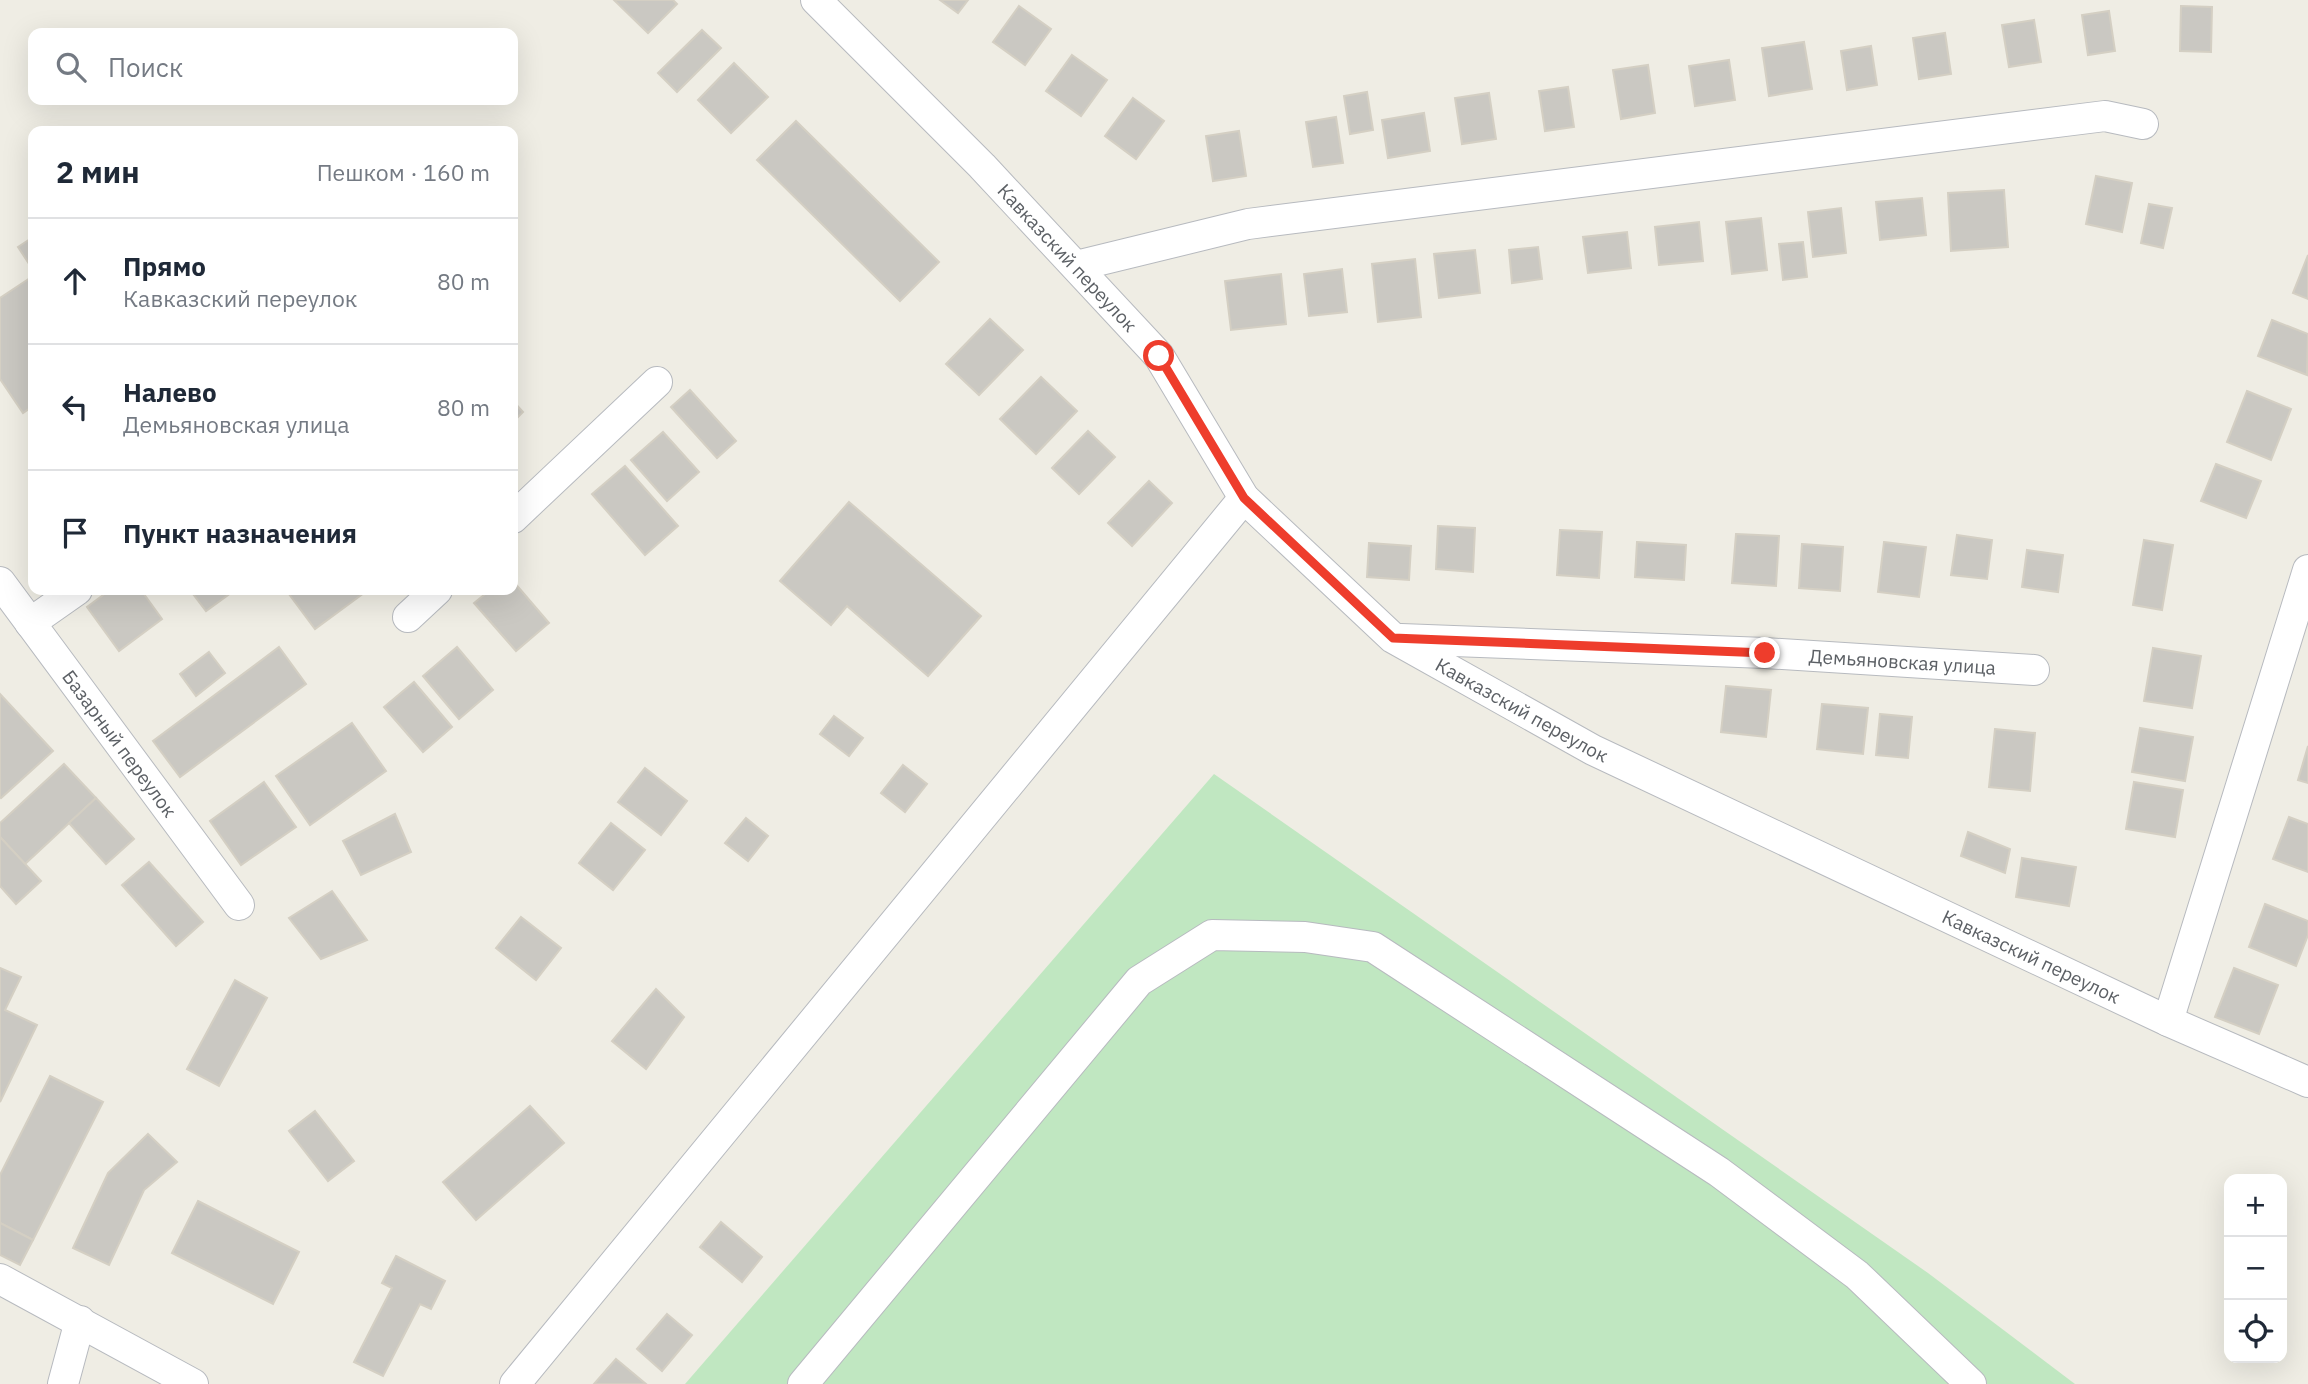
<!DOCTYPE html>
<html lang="ru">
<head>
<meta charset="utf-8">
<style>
	body { margin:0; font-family:"IBM Plex Sans",sans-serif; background:#f2f2f3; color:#1f2937 }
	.controls { position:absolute; right:21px; bottom:21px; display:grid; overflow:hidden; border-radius:14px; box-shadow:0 7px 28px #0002 }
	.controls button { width:63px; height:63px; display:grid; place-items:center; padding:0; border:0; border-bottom:2px solid #e0e1e3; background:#fff; color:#1f2937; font:35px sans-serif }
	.stop { position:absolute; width:21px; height:21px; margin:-16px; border:5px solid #ee3d2c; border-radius:50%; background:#fff }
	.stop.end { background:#ee3d2c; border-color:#fff; box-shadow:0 2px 7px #0008 }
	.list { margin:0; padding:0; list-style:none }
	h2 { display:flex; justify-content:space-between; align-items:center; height:91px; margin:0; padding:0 28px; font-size:30px }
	h2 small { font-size:23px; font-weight:400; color:#747a83 }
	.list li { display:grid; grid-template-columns:46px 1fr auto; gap:21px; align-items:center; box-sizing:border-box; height:126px; padding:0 28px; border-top:2px solid #e0e1e3 }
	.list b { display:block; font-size:26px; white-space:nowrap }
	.list p { margin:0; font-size:23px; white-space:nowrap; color:#747a83 }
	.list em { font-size:23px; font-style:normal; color:#747a83 }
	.icon { flex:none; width:38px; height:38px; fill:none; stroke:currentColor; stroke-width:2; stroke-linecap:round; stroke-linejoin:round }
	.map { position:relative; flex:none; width:2308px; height:1384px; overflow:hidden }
	.search { position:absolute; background:#fff; box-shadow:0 7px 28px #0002; left:28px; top:28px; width:490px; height:77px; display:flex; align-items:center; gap:18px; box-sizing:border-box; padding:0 24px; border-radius:14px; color:#747a83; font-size:26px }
	.panel { position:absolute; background:#fff; box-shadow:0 7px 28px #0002; left:28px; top:126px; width:490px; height:469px; border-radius:14px }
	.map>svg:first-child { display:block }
</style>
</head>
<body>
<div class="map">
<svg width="2308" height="1384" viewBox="0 0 2308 1384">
	<rect width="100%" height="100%" fill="#efede4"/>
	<polygon fill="#c0e7c1" points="1214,774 1928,1273 2075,1384 685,1384"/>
	<g fill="#cac8c2" stroke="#d4cfc3" stroke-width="2">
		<polygon points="614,0 673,0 677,4 648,33"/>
		<polygon points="940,0 968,0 958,13"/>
		<polygon points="1019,6 1051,29 1025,65 993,42"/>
		<polygon points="2181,6 2212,7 2211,52 2180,51"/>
		<polygon points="2109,11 2115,51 2088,55 2082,15"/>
		<polygon points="2034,20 2041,62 2009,67 2002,25"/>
		<polygon points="702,30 721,48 677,92 658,73"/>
		<polygon points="1945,33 1951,74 1919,79 1913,38"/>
		<polygon points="1804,42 1812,89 1769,96 1762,48"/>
		<polygon points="1871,46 1877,85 1847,90 1841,51"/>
		<polygon points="1072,55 1107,80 1081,116 1046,91"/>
		<polygon points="1729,60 1735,100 1695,106 1689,66"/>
		<polygon points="734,63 768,97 731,133 698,100"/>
		<polygon points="1648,65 1655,113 1621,119 1613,70"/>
		<polygon points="1568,87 1574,127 1545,131 1539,91"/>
		<polygon points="1367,92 1373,130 1350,134 1344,96"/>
		<polygon points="1489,93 1496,139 1462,144 1455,98"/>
		<polygon points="1133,98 1164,121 1136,159 1105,136"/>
		<polygon points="1424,113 1430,151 1388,158 1382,120"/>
		<polygon points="1336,117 1343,163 1313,167 1306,122"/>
		<polygon points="796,121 939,262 900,301 757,160"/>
		<polygon points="1239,131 1246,176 1213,181 1206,136"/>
		<polygon points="2096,176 2132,183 2122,232 2086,224"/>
		<polygon points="2004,190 2008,247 1951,251 1948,193"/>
		<polygon points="1922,198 1926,235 1880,240 1876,202"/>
		<polygon points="2149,204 2172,208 2163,248 2141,243"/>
		<polygon points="1841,208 1846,253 1813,257 1808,212"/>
		<polygon points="1761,218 1767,270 1732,274 1726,222"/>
		<polygon points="1699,222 1703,261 1659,265 1655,227"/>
		<polygon points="1627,232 1631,268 1588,273 1583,237"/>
		<polygon points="33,237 33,270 18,247"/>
		<polygon points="1803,242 1807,277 1783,280 1779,244"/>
		<polygon points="1538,247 1542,279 1512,283 1509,250"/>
		<polygon points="1475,250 1480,293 1439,298 1434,254"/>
		<polygon points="2308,255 2308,299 2293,293"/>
		<polygon points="1415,259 1421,317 1378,322 1372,264"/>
		<polygon points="1342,269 1347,312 1309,316 1304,274"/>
		<polygon points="1281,274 1286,324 1231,330 1225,281"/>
		<polygon points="33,276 33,406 23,413 0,379 0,298"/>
		<polygon points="990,319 1023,350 979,395 946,364"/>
		<polygon points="2272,320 2308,334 2307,375 2258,356"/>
		<polygon points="1041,377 1077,411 1036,454 1000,419"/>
		<polygon points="690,390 736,441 717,458 671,407"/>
		<polygon points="2247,391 2291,409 2271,460 2227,442"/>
		<polygon points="513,401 523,412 513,422"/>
		<polygon points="1088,431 1115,457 1079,494 1052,468"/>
		<polygon points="663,432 699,472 667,501 631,460"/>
		<polygon points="2216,464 2261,481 2246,518 2201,501"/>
		<polygon points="625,466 678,526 645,555 592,494"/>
		<polygon points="1149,481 1172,503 1132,546 1108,523"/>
		<polygon points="849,502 981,616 928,676 847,606 831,625 780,581"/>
		<polygon points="1438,526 1475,528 1473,572 1436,569"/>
		<polygon points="1560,530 1602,532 1599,578 1557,575"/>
		<polygon points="1736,534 1779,536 1776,586 1732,583"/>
		<polygon points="1957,535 1992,540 1987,579 1951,575"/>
		<polygon points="2144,540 2173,545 2162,610 2133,605"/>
		<polygon points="1637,542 1686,545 1684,580 1635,577"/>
		<polygon points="1884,542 1926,547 1919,597 1878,592"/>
		<polygon points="1369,543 1411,546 1409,580 1367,577"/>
		<polygon points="1802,544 1843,547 1840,591 1799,588"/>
		<polygon points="2027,550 2063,555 2058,592 2022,587"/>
		<polygon points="513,581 549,623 516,651 474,603 490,590 513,590"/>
		<polygon points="110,590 141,590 162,619 119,651 87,607"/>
		<polygon points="190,590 235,590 206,611"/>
		<polygon points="286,590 368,590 315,629"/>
		<polygon points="279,647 306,684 180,777 153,741"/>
		<polygon points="457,647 493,690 459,719 423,676"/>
		<polygon points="2153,648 2201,656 2192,708 2144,701"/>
		<polygon points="209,652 225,673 196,696 180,674"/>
		<polygon points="414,682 452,727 423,752 384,707"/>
		<polygon points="1726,686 1771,690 1766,737 1721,732"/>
		<polygon points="0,694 53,751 1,798 0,797"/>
		<polygon points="1822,704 1868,708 1863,754 1817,749"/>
		<polygon points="1880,714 1912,717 1908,758 1876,755"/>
		<polygon points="834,716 863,738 849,756 820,734"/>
		<polygon points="352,723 386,771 310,825 276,776"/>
		<polygon points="2140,728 2193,737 2185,781 2132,772"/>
		<polygon points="1995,729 2035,733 2030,791 1989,787"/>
		<polygon points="2308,746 2308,783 2298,780"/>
		<polygon points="64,764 96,798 25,864 0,837 0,823"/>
		<polygon points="903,765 927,784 905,812 881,793"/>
		<polygon points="645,768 687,801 661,835 618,802"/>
		<polygon points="264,782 296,827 241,865 210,821"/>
		<polygon points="2134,782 2183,790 2175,837 2126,829"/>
		<polygon points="96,798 134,839 106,864 69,823"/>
		<polygon points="395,814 411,852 361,875 343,841"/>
		<polygon points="2289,817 2308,824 2308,872 2273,859"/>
		<polygon points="746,818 768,836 748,861 725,843"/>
		<polygon points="611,823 645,850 613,890 579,863"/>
		<polygon points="1968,832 2010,849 2005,873 1961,856"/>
		<polygon points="0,837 41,881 16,904 0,886"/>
		<polygon points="2022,858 2076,867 2069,906 2016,897"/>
		<polygon points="149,862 203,922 176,946 122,885"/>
		<polygon points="332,891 367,940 321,959 289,918"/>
		<polygon points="2265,904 2308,921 2308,935 2296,966 2249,947"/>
		<polygon points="521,917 561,948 536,980 496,948"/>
		<polygon points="0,968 21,977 5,1010 37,1025 0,1102"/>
		<polygon points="2234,968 2278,985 2259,1034 2215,1017"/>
		<polygon points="235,980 267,998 219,1086 187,1069"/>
		<polygon points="656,989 684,1017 646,1069 612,1041"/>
		<polygon points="50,1076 103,1102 33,1240 0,1223 0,1175"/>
		<polygon points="530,1106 564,1143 476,1220 443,1182"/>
		<polygon points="315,1111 354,1161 328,1181 289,1131"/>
		<polygon points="148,1134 177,1162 144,1190 109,1265 73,1248 108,1173"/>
		<polygon points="198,1201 299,1252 273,1304 172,1253"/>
		<polygon points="721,1222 762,1257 742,1282 700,1247"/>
		<polygon points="0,1223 33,1240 20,1265 0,1255"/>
		<polygon points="396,1256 445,1281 431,1309 420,1304 383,1376 354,1362 392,1288 382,1283"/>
		<polygon points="667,1314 692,1335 662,1371 637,1349"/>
		<polygon points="616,1359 646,1384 594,1384"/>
	</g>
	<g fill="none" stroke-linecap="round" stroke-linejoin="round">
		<g stroke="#b7babf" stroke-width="32">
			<g id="minor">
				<path id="s1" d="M816 0 982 166 1159 356 1244 498 1393 638 1593 750 2168 1021 2308 1082"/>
				<polyline points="1076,266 1248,224 2105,116 2143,124"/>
				<polyline points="513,518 657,382"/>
				<path id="s2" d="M0 582 239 905"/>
				<polyline points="408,617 437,590"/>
				<polyline points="30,623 77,590"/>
				<path id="s3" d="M1401 639 1765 653 2034 670"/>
				<polyline points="2168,1021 2308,570"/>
				<polyline points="0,1279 193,1384"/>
				<polyline points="63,1384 80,1321"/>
				<polyline points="515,1384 1244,498"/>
				<polyline points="803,1384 1139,981 1212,935 1305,937 1373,947 1719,1172 1857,1275 1971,1384"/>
			</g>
		</g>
		<use href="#minor" stroke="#fff" stroke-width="30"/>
	</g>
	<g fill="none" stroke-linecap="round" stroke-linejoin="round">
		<polyline stroke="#ee3d2c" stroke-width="9" points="1159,356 1244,498 1393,638 1765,653"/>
	</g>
	<g text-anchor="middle" stroke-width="5" stroke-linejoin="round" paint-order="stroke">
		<g font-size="19" fill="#5c6065" stroke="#fff">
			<text dy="7" stroke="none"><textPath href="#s1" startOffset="360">Кавказский переулок</textPath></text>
			<text dy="7" stroke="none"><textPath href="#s3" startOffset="502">Демьяновская улица</textPath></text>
			<text dy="7" stroke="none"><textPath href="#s1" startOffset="1012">Кавказский переулок</textPath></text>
			<text dy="7" stroke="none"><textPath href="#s2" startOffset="201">Базарный переулок</textPath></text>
			<text dy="7" stroke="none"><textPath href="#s1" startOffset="1578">Кавказский переулок</textPath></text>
		</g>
	</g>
</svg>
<div class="controls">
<button>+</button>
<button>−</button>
<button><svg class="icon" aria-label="locate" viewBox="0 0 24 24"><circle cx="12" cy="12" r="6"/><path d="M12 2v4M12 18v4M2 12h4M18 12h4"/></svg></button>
</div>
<div class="stop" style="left:1159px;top:356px"></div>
<div class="stop end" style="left:1765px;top:653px"></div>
<div class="search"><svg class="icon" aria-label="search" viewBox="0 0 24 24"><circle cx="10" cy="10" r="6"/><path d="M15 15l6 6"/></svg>Поиск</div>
<section class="panel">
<h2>2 мин<small>Пешком · 160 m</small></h2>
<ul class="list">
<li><svg class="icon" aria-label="ahead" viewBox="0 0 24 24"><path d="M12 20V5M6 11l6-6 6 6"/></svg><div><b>Прямо</b><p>Кавказский переулок</p></div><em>80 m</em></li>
<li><svg class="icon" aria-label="left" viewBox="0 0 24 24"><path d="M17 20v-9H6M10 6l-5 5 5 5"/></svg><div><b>Налево</b><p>Демьяновская улица</p></div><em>80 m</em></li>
<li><svg class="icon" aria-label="arrive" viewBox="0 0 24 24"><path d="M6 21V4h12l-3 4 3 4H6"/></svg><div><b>Пункт назначения</b></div></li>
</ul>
</section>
</div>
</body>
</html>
